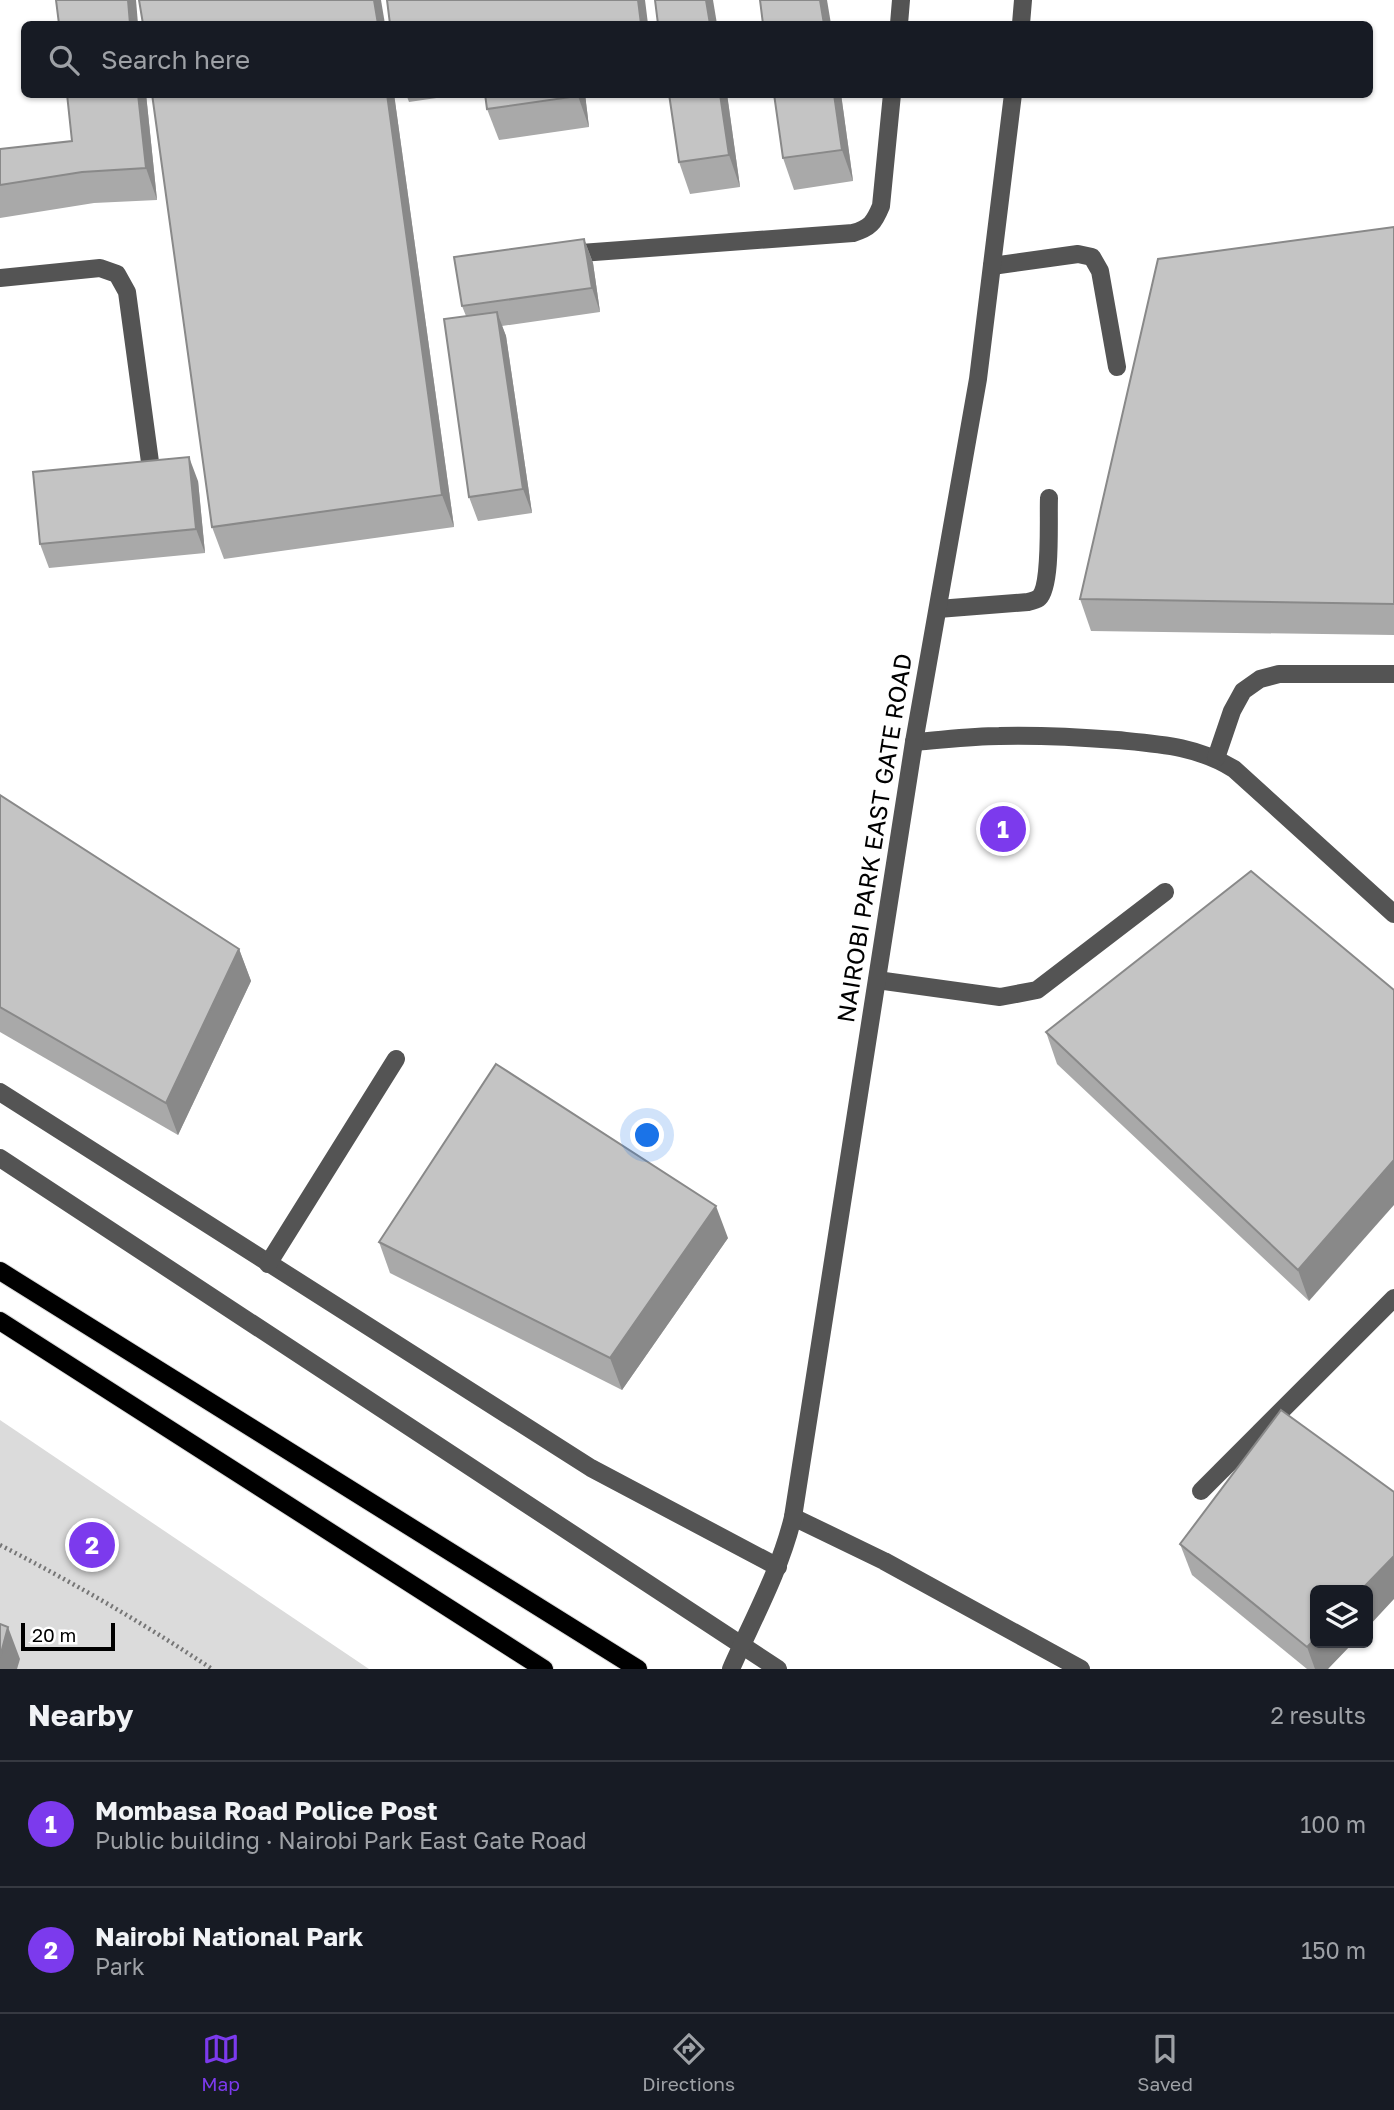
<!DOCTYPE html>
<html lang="en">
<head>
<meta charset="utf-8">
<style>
	body { margin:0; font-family:"Golos Text",sans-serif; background:#20242c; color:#f1f3f6 }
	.controls { position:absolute; right:21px; bottom:21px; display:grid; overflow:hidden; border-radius:10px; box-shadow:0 2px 5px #0004 }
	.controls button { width:63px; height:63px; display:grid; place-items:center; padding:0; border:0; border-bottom:2px solid #363941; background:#171b24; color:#f1f3f6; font:35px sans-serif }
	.scale { position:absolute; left:21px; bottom:18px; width:94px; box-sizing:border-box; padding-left:7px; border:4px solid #000; border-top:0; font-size:19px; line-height:24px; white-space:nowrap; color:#000; -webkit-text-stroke:5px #fff; paint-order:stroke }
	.you { position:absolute; left:648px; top:1136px; width:24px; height:24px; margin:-18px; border:5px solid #fff; border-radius:50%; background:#1a73e8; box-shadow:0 0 0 10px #1a73e833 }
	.badge { display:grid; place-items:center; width:46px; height:46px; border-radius:50%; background:#7c3aed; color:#fff; font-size:23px; font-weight:700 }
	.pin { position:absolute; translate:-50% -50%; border:4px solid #fff; box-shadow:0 2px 7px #0006 }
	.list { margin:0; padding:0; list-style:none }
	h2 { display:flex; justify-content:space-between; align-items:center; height:91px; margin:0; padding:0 28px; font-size:30px }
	h2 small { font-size:23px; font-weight:400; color:#9ea1a6 }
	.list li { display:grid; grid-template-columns:46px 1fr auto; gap:21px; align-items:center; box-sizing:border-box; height:126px; padding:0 28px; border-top:2px solid #363941 }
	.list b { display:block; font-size:26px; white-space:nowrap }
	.list p { margin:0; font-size:23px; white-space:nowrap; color:#9ea1a6 }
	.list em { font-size:23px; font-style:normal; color:#9ea1a6 }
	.icon { flex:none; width:38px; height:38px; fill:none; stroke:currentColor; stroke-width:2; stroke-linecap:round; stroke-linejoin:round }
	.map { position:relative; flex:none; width:1394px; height:1669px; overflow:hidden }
	.search { position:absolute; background:#171b24; box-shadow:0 2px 5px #0004; left:21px; right:21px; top:21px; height:77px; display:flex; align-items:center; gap:18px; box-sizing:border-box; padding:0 24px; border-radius:10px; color:#9ea1a6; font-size:26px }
	.sheet { height:343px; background:#171b24 }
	nav { display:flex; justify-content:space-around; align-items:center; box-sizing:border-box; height:98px; border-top:2px solid #363941; background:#171b24; font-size:19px; color:#9ea1a6 }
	nav a { display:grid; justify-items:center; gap:4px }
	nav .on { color:#7c3aed }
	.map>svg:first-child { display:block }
</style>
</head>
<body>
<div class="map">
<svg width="1394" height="1669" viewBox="0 0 1394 1669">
	<rect width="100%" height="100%" fill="#fff"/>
	<polygon fill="#dbdbdb" points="0,1420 369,1669 0,1669"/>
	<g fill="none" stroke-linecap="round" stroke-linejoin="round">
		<g stroke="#dbdbdb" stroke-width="20">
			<g id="major">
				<polyline points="0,1271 638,1669"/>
				<polyline points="0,1321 544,1669"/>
			</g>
		</g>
		<path stroke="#767676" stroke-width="4.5" stroke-dasharray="2 3.5" stroke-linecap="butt" d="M0 1545C74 1583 143 1623 212 1669"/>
		<g stroke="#545454" stroke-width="18">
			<polyline points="899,24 901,0"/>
			<polyline points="1021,24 1023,0"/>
			<path d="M567 254 853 233C870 228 874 223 881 206L892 94"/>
			<polyline points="992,266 1078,254 1092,257 1100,271 1117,367"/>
			<polyline points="0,278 100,268 117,274 127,292 150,462"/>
			<path d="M938 609 1028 602C1032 601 1036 600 1039 598 1052 585 1048 518 1049 498"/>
			<path d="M914 742C942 740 971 736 999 736 1038 735 1078 737 1117 740 1159 744 1197 746 1234 769L1394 914"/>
			<polyline points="1216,758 1232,711 1243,691 1260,679 1279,674 1394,674"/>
			<polyline points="877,980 1000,997 1037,990 1165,892"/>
			<polyline points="0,1092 591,1468 778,1567"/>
			<polyline points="0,1158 778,1669"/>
			<polyline points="268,1264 396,1059"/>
			<polyline points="1201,1491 1394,1298"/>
			<polyline points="793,1517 884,1561 1081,1669"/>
			<path d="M731 1669C753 1619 780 1571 793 1517L914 742 978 379 1013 94"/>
		</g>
		<use href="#major" stroke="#000" stroke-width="18"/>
	</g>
	<g fill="#a9a9a9">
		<polygon points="67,94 146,94 157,200 94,203 0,218 0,149 72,141"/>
		<polygon points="152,94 394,94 454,527 224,559 212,527"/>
		<polygon points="406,94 464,94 409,102"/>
		<polygon points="585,94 589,127 499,140 487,109"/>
		<polygon points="727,94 740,187 690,194 679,162"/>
		<polygon points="841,94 853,181 794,190 783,158"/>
		<polygon points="1394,227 1394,635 1091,631 1080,599"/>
		<polygon points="584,239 593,263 600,312 502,326 506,336 532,513 478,521 469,497 466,316 462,306"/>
		<polygon points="198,481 205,553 49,568 40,544"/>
		<polygon points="0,795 239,949 251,981 178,1135 0,1032"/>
		<polygon points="1251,871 1309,1301 1057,1064 1046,1032"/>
		<polygon points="728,1238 622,1390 390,1273 379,1242"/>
		<polygon points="1394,1492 1328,1669 1307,1669 1192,1575 1180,1544"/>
	</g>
	<g fill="#898989">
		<polygon points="128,0 136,0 138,24 130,24"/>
		<polygon points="374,0 381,0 385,24 378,24"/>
		<polygon points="638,0 645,0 648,24 641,24"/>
		<polygon points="706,0 713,0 717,24 710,24"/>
		<polygon points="820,0 827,0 831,24 824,24"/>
		<polygon points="138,94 146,94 157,200 146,168"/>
		<polygon points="387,94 394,94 454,527 442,495"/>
		<polygon points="578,94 585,94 589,127 578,96"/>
		<polygon points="720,94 727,94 740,187 729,155"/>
		<polygon points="834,94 841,94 853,181 842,150"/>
		<polygon points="584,239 593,263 600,312 592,288"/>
		<polygon points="497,312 506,336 532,513 523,489"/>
		<polygon points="189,457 198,481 205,553 196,529"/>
		<polygon points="239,949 251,981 178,1135 166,1103"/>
		<polygon points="1394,1160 1394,1205 1309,1301 1298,1270"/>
		<polygon points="716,1206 728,1238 622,1390 610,1358"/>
		<polygon points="1394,1556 1394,1599 1368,1627 1368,1590 1361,1590"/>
		<polygon points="8,1627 20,1659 17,1669 0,1669 0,1657"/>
		<polygon points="1315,1639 1315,1643 1353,1643 1328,1669 1315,1669 1307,1647"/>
	</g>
	<g fill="#c4c4c4" stroke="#898989" stroke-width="2">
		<polygon points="56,0 128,0 130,24 59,24"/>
		<polygon points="139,0 374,0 378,24 143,24"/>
		<polygon points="387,0 638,0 641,24 390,24"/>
		<polygon points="655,0 706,0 710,24 658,24"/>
		<polygon points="760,0 820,0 824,24 763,24"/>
		<polygon points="67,94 138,94 146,168 82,172 0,185 0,149 72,141"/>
		<polygon points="152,94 387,94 442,495 212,527"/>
		<polygon points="485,94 578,94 578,96 487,109"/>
		<polygon points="669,94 720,94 729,155 679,162"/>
		<polygon points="774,94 834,94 842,150 783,158"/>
		<polygon points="1394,227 1394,604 1080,599 1158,259"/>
		<polygon points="584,239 592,288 462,306 454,257"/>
		<polygon points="497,312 523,489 469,497 444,319"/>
		<polygon points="189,457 196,529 40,544 33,472"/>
		<polygon points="0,795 239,949 166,1103 0,1007"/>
		<polygon points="1251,871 1394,990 1394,1160 1298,1270 1046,1032"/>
		<polygon points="496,1064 716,1206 610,1358 379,1242"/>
		<polygon points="1281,1410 1394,1492 1394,1556 1361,1590 1315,1590 1315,1639 1307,1647 1180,1544"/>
		<polygon points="0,1624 8,1627 0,1657"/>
	</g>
	<g text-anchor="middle" stroke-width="5" stroke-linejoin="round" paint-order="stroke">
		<g font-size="24" fill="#000" stroke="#fff">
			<text transform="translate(875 838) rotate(-81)" y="8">NAIROBI PARK EAST GATE ROAD</text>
		</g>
	</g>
</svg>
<div class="controls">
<button><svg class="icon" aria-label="layers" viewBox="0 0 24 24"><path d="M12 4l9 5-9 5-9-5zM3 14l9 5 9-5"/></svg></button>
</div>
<div class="scale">20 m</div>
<div class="you"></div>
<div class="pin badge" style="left:1003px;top:829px">1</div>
<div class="pin badge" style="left:92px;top:1545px">2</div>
<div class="search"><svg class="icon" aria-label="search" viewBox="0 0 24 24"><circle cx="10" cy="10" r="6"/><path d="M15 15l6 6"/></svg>Search here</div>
</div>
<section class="sheet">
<h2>Nearby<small>2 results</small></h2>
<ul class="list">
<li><span class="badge">1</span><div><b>Mombasa Road Police Post</b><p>Public building · Nairobi Park East Gate Road</p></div><em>100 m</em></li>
<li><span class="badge">2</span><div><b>Nairobi National Park</b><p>Park</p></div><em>150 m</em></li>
</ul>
</section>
<nav>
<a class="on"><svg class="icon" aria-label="map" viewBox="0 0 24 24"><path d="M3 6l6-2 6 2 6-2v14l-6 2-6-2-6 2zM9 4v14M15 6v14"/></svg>Map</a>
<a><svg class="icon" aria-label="directions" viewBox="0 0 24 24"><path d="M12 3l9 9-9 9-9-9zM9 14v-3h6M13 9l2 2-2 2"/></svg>Directions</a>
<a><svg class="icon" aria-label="saved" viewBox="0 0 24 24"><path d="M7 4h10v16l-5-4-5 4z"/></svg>Saved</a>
</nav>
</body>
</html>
